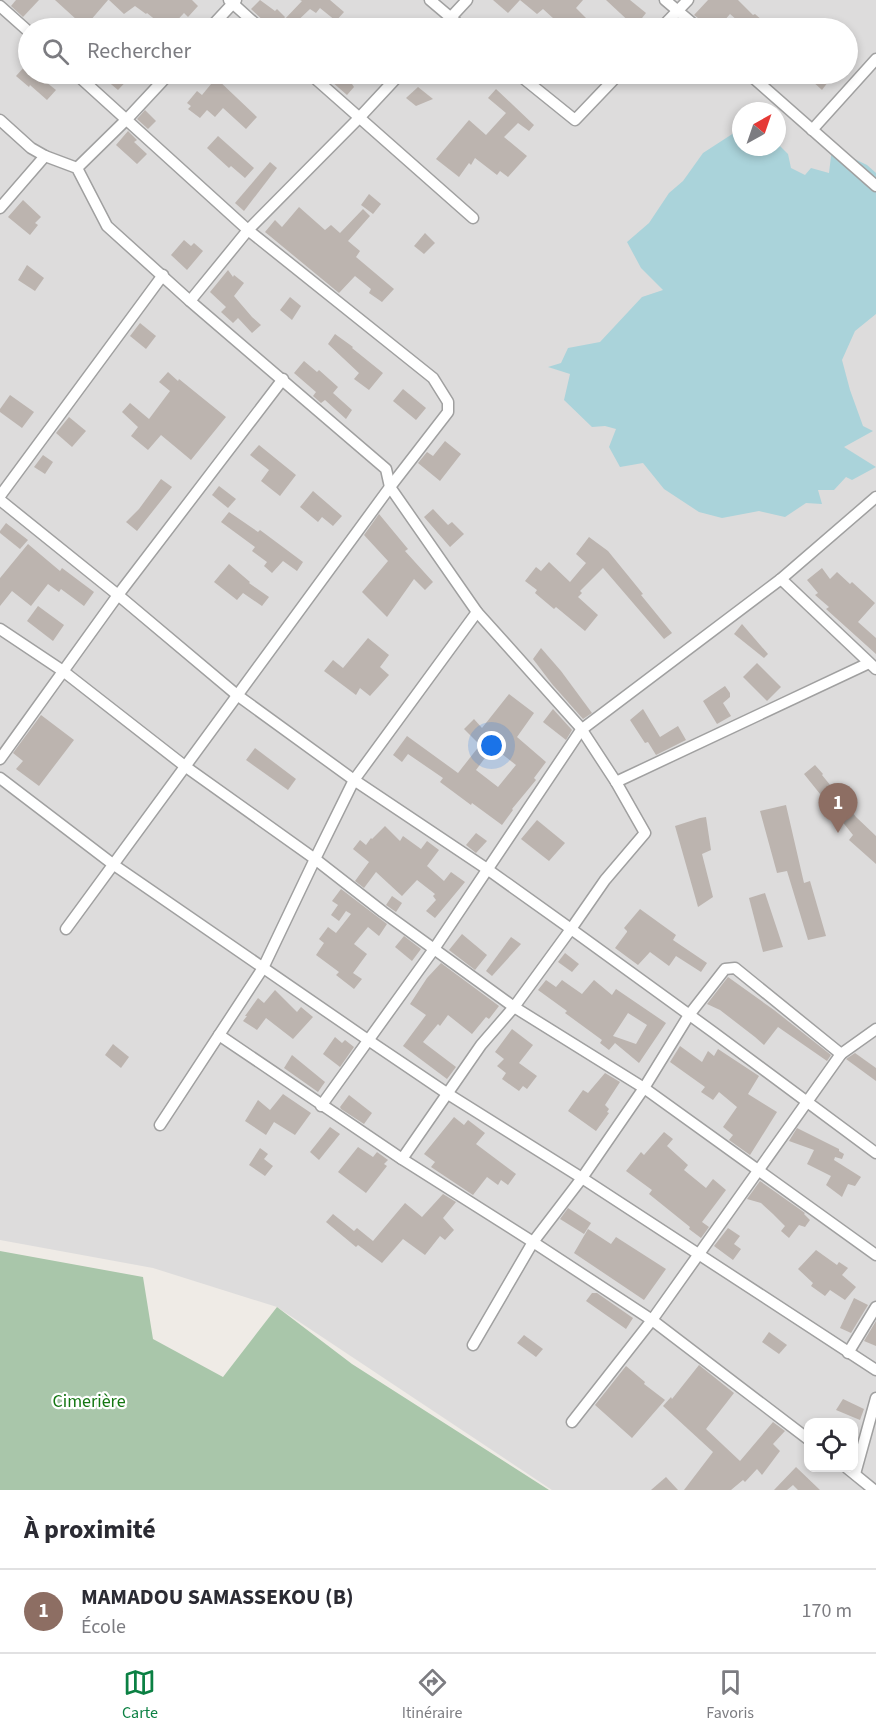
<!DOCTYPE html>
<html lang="fr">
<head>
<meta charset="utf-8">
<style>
	body { margin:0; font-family:"Source Sans 3",sans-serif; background:#f2f2f3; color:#2b2b33 }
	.controls { position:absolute; right:18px; bottom:18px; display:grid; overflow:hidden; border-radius:12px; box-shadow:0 3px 9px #0003 }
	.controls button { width:54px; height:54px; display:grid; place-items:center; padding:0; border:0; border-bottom:2px solid #e1e1e2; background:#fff; color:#2b2b33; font:30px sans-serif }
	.compass { position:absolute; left:732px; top:102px; width:54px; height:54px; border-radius:50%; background:#fff; box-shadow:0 3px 9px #0003; rotate:40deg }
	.you { position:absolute; left:492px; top:746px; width:21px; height:21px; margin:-15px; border:4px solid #fff; border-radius:50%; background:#1a73e8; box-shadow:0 0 0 9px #1a73e833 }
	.badge { display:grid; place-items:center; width:39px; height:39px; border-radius:50%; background:#0b8043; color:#fff; font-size:20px; font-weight:700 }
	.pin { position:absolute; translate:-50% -50px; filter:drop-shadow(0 2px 3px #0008) }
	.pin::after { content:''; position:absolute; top:32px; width:21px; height:18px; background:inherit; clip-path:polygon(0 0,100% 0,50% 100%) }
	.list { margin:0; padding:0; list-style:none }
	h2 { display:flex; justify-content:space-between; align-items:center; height:78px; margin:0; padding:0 24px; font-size:26px }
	h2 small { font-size:20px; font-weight:400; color:#7c7c81 }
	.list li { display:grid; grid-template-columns:39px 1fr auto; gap:18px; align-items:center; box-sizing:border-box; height:84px; padding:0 24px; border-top:2px solid #e1e1e2 }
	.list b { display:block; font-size:22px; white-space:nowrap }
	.list p { margin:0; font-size:20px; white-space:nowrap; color:#7c7c81 }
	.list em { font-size:20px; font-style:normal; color:#7c7c81 }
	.icon { flex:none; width:33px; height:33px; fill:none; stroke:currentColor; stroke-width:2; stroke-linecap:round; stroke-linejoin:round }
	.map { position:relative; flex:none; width:876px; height:1490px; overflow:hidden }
	.search { position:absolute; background:#fff; box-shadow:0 3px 9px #0003; left:18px; right:18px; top:18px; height:66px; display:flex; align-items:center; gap:15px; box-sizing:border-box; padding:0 21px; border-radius:33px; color:#7c7c81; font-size:22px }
	.sheet { height:162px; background:#fff }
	nav { display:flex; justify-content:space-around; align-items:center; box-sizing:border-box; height:84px; border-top:2px solid #e1e1e2; background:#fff; font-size:16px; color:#7c7c81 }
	nav a { display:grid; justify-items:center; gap:3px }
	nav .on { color:#0b8043 }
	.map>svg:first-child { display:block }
</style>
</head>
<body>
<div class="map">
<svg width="876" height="1490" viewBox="0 0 876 1490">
	<rect width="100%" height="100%" fill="#efebe6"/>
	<path fill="#dddcdc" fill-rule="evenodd" d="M0 0H876V1490H552L277 1307 153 1268 0 1240ZM28 28H848V74H28ZM741 111H777V147H741ZM808 1422H854V1468H808Z"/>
	<polygon fill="#a9c6aa" points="0,1251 143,1277 153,1339 223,1377 277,1307 352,1364 549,1490 0,1490"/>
	<polygon fill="#aad3da" points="740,129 741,147 777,147 777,143 788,154 791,168 805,175 811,168 829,173 832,148 867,165 876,173 876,314 855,331 842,360 850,390 863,426 873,431 844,447 876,467 852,480 846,477 834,490 818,490 822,504 806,503 785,517 759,511 722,518 699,512 664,489 643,463 620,467 609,447 616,429 605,426 592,427 564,400 570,374 548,367 561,363 568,348 600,342 642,297 663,290 641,268 627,242 649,223 669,193 683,181 703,153"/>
	<g fill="#bcb4af" fill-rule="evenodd">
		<polygon points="16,0 39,0 23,17 11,6"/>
		<polygon points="55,0 108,0 90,21 98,28 81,28 75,23 77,20"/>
		<polygon points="109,0 192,0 198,6 188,17 184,13 171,27 165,23 163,26 147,13 146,14 135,6 124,14"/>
		<polygon points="260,0 275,11 277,9 285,17 277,28 271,28 251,9"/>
		<polygon points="300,0 330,0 344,12 336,21 320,8 316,13 310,9 290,28 283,21 302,1"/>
		<polygon points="493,0 520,0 508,13"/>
		<polygon points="520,0 583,0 576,8 587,19 579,28 564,28 543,9 537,14"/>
		<polygon points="606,0 630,0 646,13 635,27"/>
		<polygon points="708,0 738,0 753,15 755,14 771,28 746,28 730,14 718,28 711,28 694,15"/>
		<polygon points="26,65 28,67 28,74 36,74 56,90 47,100 30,85 29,87 16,76"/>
		<polygon points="99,74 133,74 118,90"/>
		<polygon points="323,74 348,74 356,80 352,84 354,87 347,95"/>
		<polygon points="816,74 834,74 822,90 811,80"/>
		<polygon points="216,78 257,117 246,129 223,108 215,117 207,110 200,118 188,109 191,106 187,103 197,91 202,95"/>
		<polygon points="418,87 433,99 416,106 406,98"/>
		<polygon points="496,89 534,125 529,131 518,123 504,137 527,156 508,177 500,171 497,175 475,158 471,165 469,163 459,177 436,159 469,120 486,135 506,113 488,98"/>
		<polygon points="145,110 156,121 148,129 137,119"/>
		<polygon points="128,131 137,140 134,142 147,154 137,164 116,145"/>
		<polygon points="218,136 254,168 245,178 231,166 229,168 207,148"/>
		<polygon points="270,162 277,168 244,211 235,203"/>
		<polygon points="369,194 381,204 373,214 361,205"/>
		<polygon points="23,200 41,217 35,223 38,225 30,235 8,217"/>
		<polygon points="299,207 325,230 331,225 340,233 363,209 370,216 348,241 360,251 356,257 394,289 382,302 369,293 371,289 355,276 339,293 265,232 275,220 282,227"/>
		<polygon points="425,233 435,243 424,254 414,246"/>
		<polygon points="184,240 191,246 194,243 203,251 187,270 171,255"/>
		<polygon points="27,265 44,278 35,291 18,280"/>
		<polygon points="228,270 233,277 234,275 244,283 234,296 252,317 261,325 252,333 238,318 233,323 221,312 226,307 210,292"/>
		<polygon points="290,297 301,306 292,320 280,310"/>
		<polygon points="140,323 156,336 146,349 130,336"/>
		<polygon points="335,334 353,347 352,348 383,373 369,390 354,379 359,373 328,344"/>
		<polygon points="304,361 317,372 319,370 338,387 333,393 352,410 346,419 325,400 321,403 313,396 316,392 294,373"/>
		<polygon points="168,372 178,381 179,379 226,417 191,460 161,435 148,450 131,436 138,427 122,412 130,403 149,419 170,391 159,382"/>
		<polygon points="403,389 426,408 416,420 393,401"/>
		<polygon points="10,395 34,412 22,428 0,412 0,409"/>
		<polygon points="69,417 86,431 72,447 56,433"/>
		<polygon points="445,441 461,454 440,481 418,463 427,452 433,456"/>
		<polygon points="259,445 296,475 280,496 261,481 269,470 250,455"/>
		<polygon points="43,455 53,462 45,474 34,467"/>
		<polygon points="161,479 172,487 137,531 126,522 139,509"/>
		<polygon points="219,486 236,499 228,508 212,495"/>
		<polygon points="313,491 342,516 333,526 322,517 318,522 300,507"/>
		<polygon points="433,509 448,525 452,522 464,534 450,547 424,517"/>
		<polygon points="229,512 258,532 260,530 303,562 297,571 283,561 272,573 264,566 267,562 252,551 255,547 221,522"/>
		<polygon points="379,514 408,549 405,551 433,582 425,590 414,579 387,617 362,592 388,561 364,535"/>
		<polygon points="6,523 28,540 20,549 0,533 0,531"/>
		<polygon points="589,537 608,551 643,594 641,595 672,633 664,639 603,568 580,591 582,593 578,597 598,615 585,631 556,607 554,609 535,593 537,590 525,581 536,567 541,571 549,562 570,582 586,563 576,554"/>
		<polygon points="28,544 60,571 62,568 94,592 84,606 61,589 59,592 48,584 31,606 12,591 0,606 0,578"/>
		<polygon points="229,564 250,582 249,583 269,597 262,606 243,593 237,600 214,582"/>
		<polygon points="822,568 830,579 837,572 850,584 852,582 875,603 858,622 876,638 876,654 826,609 829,607 815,595 818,593 807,580"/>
		<polygon points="38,606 64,625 53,641 27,621"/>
		<polygon points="742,624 768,654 764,658 734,634"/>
		<polygon points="368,638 389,655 380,667 389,675 370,696 360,688 356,695 324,671 333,660 343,668"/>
		<polygon points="541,648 561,671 592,713 583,719 552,684 533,659"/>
		<polygon points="757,663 781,687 767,701 743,677"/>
		<polygon points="725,686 730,693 730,697 723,703 731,716 717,724 703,701"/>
		<path d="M509 694 534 713 517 737 546 762 534 778 536 780 512 809 513 810 502 825 472 803 471 805 440 782 443 778 408 754 402 762 393 755 407 736 458 773 480 745 464 729 474 719 482 728ZM493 747 516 765 498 787 476 770Z"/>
		<polygon points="553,709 572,730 566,740 543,722"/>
		<polygon points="643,709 660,737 678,726 686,740 656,755 648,742 645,743 630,720"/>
		<polygon points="41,715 74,740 39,786 16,769 23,761 13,753"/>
		<polygon points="255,748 296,779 288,790 246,760"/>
		<polygon points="815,765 823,774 822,775 856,817 876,836 876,864 849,840 853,835 804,774"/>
		<polygon points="786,805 804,883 810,881 826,936 808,940 787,871 777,873 760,811"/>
		<polygon points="706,817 711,850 702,854 713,897 698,907 675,826 700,818"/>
		<polygon points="537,820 565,843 549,861 521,839"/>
		<polygon points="385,826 400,841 403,836 421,849 427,841 439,850 427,866 444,881 451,872 465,882 435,918 426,911 436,900 433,896 435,894 417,880 402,896 376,872 364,888 355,881 369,862 353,849 360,840 366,845 371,838 372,839"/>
		<polygon points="476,833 487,841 476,853 466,845"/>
		<polygon points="341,889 387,924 379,936 368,927 354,944 367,954 353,973 362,979 354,989 336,975 339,972 316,955 324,943 319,939 328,927 336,933 351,914 346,911 339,921 331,915 338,905 332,901"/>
		<polygon points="765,893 783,947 763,952 749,898"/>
		<polygon points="392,896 402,903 396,912 386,905"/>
		<polygon points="640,909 676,935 673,940 707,963 701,972 676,956 669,966 650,952 638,965 615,948 627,932 627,931 624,928"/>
		<polygon points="462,934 487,955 475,970 449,950"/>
		<polygon points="404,936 421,949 412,961 395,947"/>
		<polygon points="511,937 521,944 492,976 486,971"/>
		<polygon points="565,953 579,964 572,972 558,962"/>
		<polygon points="441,963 499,1006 489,1019 486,1017 472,1034 448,1015 440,1026 438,1024 423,1042 456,1067 447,1079 403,1046 426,1015 410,1004 427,978"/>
		<polygon points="728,977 774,1010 831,1055 827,1061 778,1027 764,1045 755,1037 720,1010 707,1004"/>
		<path d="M546 980 556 987 562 980 582 994 594 980 612 995 616 989 666 1023 639 1063 615 1043 609 1050 600 1043 602 1040 565 1013 567 1011 538 990ZM628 1013 647 1025 636 1044 613 1036Z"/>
		<polygon points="275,990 297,1012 301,1007 313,1017 293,1039 266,1018 257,1030 243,1021 247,1016 245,1016 258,998 264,1003"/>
		<polygon points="512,1029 533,1045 519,1063 537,1076 527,1089 523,1086 519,1091 502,1079 506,1073 497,1066 504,1059 495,1052"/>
		<polygon points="335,1037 342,1043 345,1040 354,1047 340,1067 323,1054"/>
		<polygon points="113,1044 129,1057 121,1068 105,1055"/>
		<polygon points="680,1046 702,1062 708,1051 714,1056 718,1049 759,1076 748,1094 777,1112 750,1155 729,1140 733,1135 723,1127 737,1107 719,1092 713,1100 701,1092 705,1087 670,1062"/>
		<polygon points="855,1053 876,1068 876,1081 846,1059"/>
		<polygon points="292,1055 325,1082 318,1092 284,1068"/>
		<polygon points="605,1073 620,1082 605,1105 609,1109 607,1112 609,1113 596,1131 568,1111 583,1090 588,1093"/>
		<polygon points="283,1094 311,1113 295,1135 274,1122 266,1135 245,1121 258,1100 270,1110"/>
		<polygon points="349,1095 372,1113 364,1124 341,1109 340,1107"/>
		<polygon points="454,1117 464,1125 468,1120 485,1133 476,1144 516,1174 508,1185 501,1180 498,1185 487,1177 473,1195 431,1167 435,1162 424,1154"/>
		<polygon points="330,1127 340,1134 319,1160 310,1152"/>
		<polygon points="797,1128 839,1149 839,1151 844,1154 842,1159 835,1157 834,1160 861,1177 855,1186 848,1184 842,1197 826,1185 831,1176 807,1164 814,1150 789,1141"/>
		<polygon points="664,1132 673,1139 667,1146 688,1165 684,1170 706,1188 713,1179 726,1190 702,1222 709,1227 701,1238 689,1229 690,1227 649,1194 652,1190 626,1171 641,1152 644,1155"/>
		<polygon points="358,1147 373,1157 377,1152 388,1160 384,1164 387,1166 366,1193 338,1172"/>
		<polygon points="260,1148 268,1154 264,1159 273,1166 265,1176 249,1165"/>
		<polygon points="760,1181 805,1213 804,1214 810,1220 805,1227 799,1225 789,1238 781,1231 785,1226 773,1214 761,1203 747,1199"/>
		<polygon points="443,1194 456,1202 443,1218 454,1230 445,1240 440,1236 425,1255 403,1239 382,1263 358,1245 356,1247 326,1222 333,1214 354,1231 357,1228 373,1241 405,1203 422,1217"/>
		<polygon points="568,1208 591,1223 584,1234 560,1219"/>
		<polygon points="728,1228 740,1236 734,1244 741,1249 733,1260 714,1246"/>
		<polygon points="588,1229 611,1244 616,1237 666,1269 644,1300 574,1253"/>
		<polygon points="816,1250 837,1265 839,1262 848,1268 842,1275 856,1287 845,1300 830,1290 825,1296 811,1286 813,1283 798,1269"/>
		<polygon points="592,1293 597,1293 633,1318 626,1329 586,1301"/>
		<polygon points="854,1298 868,1305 851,1333 840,1328"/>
		<polygon points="876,1321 876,1346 864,1341"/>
		<polygon points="769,1332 787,1345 779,1354 762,1342"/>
		<polygon points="524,1335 543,1349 536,1357 517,1343"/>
		<polygon points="699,1365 734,1393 706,1429 740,1461 773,1422 785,1431 773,1444 780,1451 762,1475 757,1469 745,1482 743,1480 731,1490 684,1490 713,1452 663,1406 671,1397 672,1399"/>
		<polygon points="626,1366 645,1382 644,1384 665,1400 632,1438 595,1405"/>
		<polygon points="843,1399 864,1409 860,1420 836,1410"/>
		<polygon points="796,1467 820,1490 798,1490 793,1485 787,1490 774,1490"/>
		<polygon points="666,1477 678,1490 651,1490"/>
	</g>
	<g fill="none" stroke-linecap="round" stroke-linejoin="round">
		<g stroke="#a0a0a0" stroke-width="13">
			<g id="minor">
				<polyline points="229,0 260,28"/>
				<polyline points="430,0 463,28"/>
				<polyline points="665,0 698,28"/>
				<polyline points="0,6 28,31"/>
				<polyline points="210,28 236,0"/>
				<polyline points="441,28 467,0"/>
				<polyline points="661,28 688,0"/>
				<polyline points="310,74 473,218"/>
				<polyline points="518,74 575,120 619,74"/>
				<polyline points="749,74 876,186"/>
				<polyline points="0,120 31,148 45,156 77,168 107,226 190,301 386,469 390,487 477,612 580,727 616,782 645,833 605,880 571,929 514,1007 481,1045 402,1159"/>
				<polyline points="812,130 876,59"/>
				<polyline points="77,168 127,119 169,74"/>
				<polyline points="0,208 45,156"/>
				<polyline points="190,301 248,230 359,118 400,74"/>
				<polyline points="0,496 163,275"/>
				<polyline points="0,500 118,595 237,695 354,780 487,869 571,929 713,1032 876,1153"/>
				<polyline points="781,579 876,669"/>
				<polyline points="0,629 63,671 186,767 315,859 383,912 514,1007 644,1088 876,1255"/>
				<polyline points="0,759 118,595 283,379"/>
				<polyline points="0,778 114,865 368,1040 448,1094 582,1178 876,1370"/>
				<polyline points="616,782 869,663"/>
				<polyline points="66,929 390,487 448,412 448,402 433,378 248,230 76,74"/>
				<polyline points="219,1035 402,1159 533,1242 652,1320 808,1439"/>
				<polyline points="321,1106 434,949 581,730 781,579 876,497"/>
				<polyline points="160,1125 263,968 315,859 354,780 477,612"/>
				<polyline points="473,1345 533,1242 582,1178 644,1088 689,1015 725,969 735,968 841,1054"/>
				<polyline points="848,1353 876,1307"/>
				<polyline points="572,1422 652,1320 841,1054 876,1029"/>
				<polyline points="847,1468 874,1490"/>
				<polyline points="855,1474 876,1398"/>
			</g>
		</g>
		<use href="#minor" stroke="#fff" stroke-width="10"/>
	</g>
	<g text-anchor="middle" stroke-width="4.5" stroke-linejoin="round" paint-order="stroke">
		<g font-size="18" fill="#157713" stroke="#fff">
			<text x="89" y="1407">Cimerière</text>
		</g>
	</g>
</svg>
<div class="controls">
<button><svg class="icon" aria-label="locate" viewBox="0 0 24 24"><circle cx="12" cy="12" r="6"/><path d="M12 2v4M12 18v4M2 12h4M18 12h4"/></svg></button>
</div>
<svg class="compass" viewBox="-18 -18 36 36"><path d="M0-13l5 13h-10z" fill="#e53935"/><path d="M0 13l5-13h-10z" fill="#7c7c81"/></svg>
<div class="you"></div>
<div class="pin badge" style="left:838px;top:833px;background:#8d6e63">1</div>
<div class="search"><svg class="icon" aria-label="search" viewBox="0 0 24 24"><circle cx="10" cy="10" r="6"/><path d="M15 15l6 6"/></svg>Rechercher</div>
</div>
<section class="sheet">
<h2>À proximité<small></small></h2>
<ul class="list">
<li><span class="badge" style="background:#8d6e63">1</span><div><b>MAMADOU SAMASSEKOU (B)</b><p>École</p></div><em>170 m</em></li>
</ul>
</section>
<nav>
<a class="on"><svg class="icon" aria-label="map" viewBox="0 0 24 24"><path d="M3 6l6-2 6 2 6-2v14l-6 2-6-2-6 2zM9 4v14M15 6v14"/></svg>Carte</a>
<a><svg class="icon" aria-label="directions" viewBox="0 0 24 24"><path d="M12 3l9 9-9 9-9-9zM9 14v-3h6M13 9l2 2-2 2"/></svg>Itinéraire</a>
<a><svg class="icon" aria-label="saved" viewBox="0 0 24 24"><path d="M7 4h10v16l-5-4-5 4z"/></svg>Favoris</a>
</nav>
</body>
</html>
